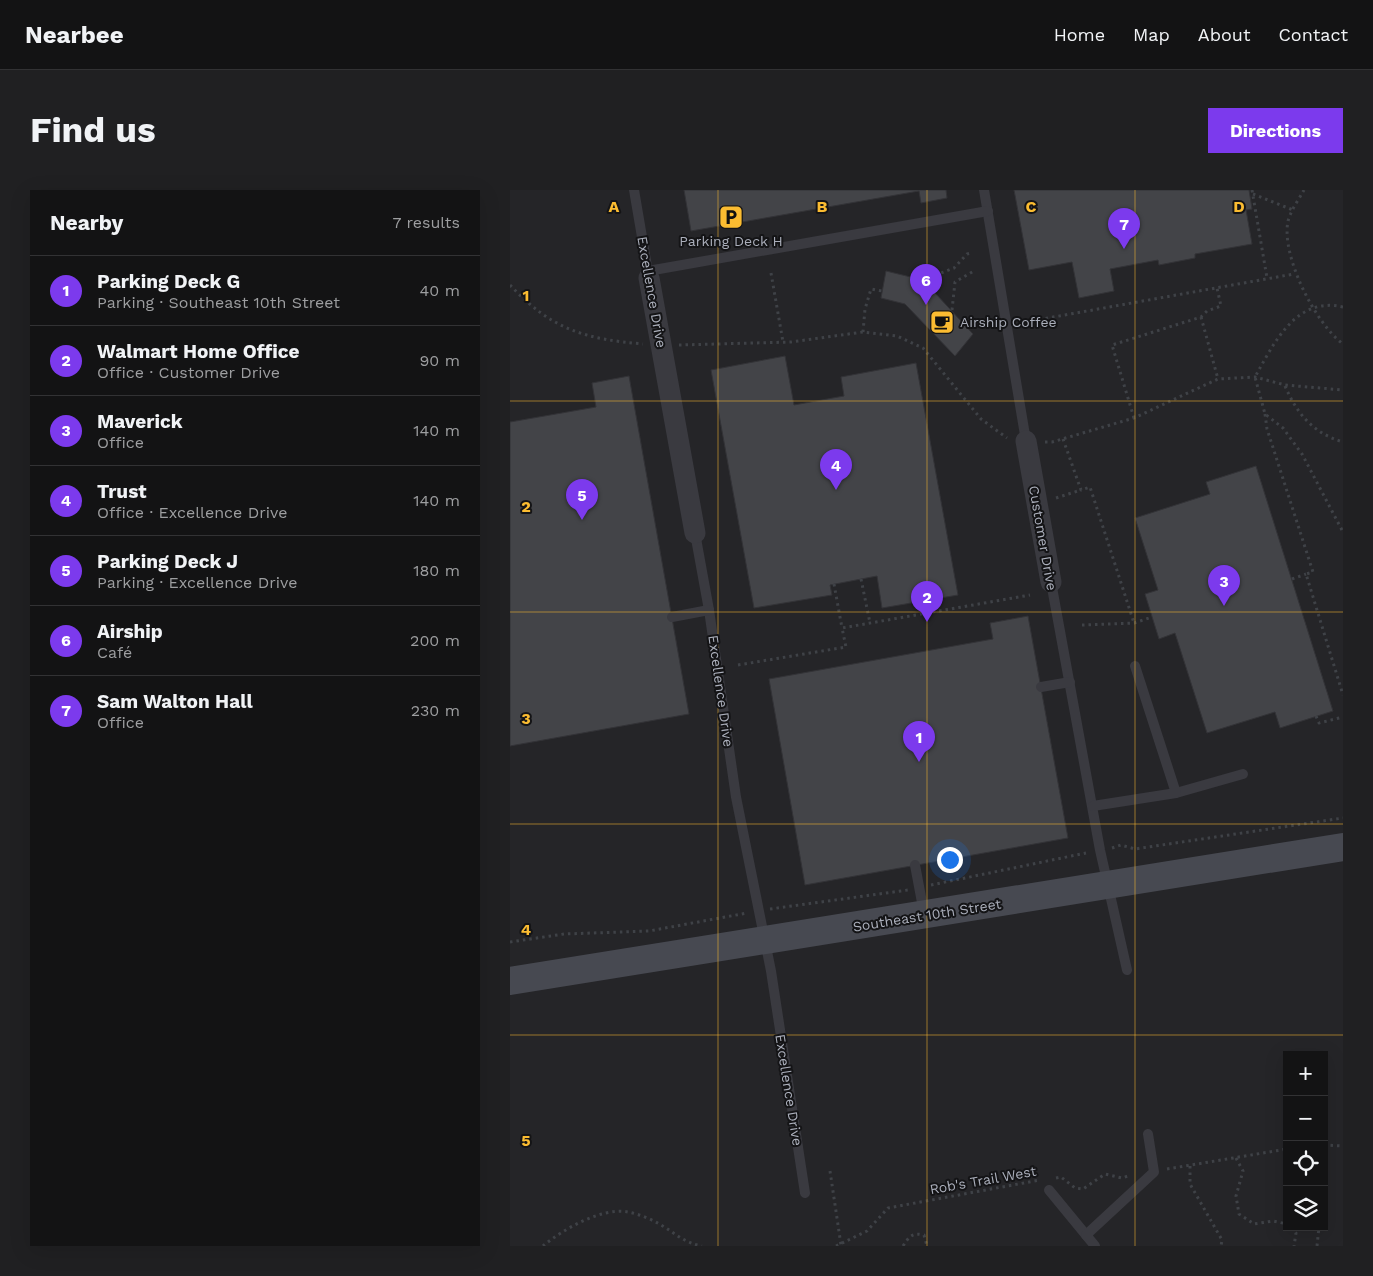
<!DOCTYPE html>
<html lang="en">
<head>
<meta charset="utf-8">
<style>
	body { margin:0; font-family:"Work Sans",sans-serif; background:#202022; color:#f1f3f6 }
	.controls { position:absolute; right:15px; bottom:15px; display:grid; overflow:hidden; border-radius:0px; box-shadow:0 5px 20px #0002 }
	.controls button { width:45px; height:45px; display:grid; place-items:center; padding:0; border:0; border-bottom:1px solid #323234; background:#131314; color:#f1f3f6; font:25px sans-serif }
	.you { position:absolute; left:439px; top:669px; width:18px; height:18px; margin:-12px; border:4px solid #fff; border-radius:50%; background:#1a73e8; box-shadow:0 0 0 8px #1a73e833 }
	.badge { display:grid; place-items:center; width:32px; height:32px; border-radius:50%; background:#7c3aed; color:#fff; font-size:16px; font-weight:700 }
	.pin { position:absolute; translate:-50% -41px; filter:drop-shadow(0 1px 2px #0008) }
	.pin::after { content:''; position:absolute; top:26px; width:18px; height:15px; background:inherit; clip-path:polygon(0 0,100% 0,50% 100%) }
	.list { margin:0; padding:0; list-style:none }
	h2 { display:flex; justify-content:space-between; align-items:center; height:65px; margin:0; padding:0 20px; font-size:21px }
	h2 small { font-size:16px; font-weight:400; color:#9d9ea0 }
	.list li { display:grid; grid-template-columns:32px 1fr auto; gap:15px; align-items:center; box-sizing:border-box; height:70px; padding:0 20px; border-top:1px solid #323234 }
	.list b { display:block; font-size:19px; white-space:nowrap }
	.list p { margin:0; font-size:16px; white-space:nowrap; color:#9d9ea0 }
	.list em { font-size:16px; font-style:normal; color:#9d9ea0 }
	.icon { flex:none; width:28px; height:28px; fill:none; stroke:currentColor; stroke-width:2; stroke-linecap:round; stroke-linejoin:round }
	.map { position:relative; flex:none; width:833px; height:1056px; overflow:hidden; border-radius:0px }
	header { display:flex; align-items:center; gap:30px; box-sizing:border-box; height:70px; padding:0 25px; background:#131314; border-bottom:1px solid #323234 }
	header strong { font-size:24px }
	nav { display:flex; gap:28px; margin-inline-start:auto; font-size:18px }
	.intro { display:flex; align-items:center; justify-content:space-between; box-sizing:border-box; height:120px; padding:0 30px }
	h1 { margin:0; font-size:35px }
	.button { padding:12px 22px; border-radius:0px; background:#7c3aed; color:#fff; font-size:18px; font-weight:700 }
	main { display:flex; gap:30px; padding:0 30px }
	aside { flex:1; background:#131314; border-radius:0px; box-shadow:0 5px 20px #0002 }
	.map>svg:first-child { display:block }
</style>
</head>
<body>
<header>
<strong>Nearbee</strong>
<nav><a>Home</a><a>Map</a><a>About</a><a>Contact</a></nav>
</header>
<div class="intro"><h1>Find us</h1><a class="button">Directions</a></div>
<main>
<aside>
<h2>Nearby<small>7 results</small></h2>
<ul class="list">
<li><span class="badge">1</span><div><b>Parking Deck G</b><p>Parking · Southeast 10th Street</p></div><em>40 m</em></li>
<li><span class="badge">2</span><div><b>Walmart Home Office</b><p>Office · Customer Drive</p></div><em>90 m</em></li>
<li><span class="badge">3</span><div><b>Maverick</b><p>Office</p></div><em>140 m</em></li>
<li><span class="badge">4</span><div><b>Trust</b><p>Office · Excellence Drive</p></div><em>140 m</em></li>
<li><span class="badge">5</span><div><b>Parking Deck J</b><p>Parking · Excellence Drive</p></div><em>180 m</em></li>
<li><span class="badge">6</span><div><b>Airship</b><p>Café</p></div><em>200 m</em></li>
<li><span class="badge">7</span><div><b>Sam Walton Hall</b><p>Office</p></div><em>230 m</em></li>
</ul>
</aside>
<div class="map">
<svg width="833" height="1056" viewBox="0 0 833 1056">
	<rect width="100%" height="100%" fill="#19191b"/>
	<path fill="#252528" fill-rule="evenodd" d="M0 0H833V1056H0ZM777 865H814V1037H777Z"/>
	<g fill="#434448" stroke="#333337">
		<polygon points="174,0 436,0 437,8 411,13 409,1 181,41"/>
		<polygon points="504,0 739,0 742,19 736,20 742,54 685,64 685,68 649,75 648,70 600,79 604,101 569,108 562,72 519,80"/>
		<polygon points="376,81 413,90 463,144 445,166 395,114 371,108"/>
		<polygon points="275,166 284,215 334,206 331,187 406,173 448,405 372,418 367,386 320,395 322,405 244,418 201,180"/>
		<polygon points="119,186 179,524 0,556 0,232 86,217 82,193"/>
		<polygon points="746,276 823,521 770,538 765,522 697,543 665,443 649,449 635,404 648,400 625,328 700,304 696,292"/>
		<polygon points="518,426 558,648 295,695 259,489 483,449 480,433"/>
	</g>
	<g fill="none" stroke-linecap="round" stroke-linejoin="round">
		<g stroke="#3f4247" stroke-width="3" stroke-dasharray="2.5 4" stroke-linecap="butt">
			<polyline points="742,0 757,88"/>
			<path d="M794 0C789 9 781 20 778 31 771 66 805 133 833 154"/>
			<polyline points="743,4 783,20"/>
			<polyline points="261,83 273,152"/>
			<polyline points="413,90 444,78 457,64 461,63"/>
			<path d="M0 95C41 139 74 149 133 154"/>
			<path d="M833 117C786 106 764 153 745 187L755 224 773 238 792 264 833 342"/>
			<polyline points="442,120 445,92 464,81"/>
			<polyline points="691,127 708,189"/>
			<polyline points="510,133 784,84"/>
			<polyline points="353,142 355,119 361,99 372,101"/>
			<polyline points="169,155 281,152 353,142 387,146 413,158 471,229 497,248"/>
			<path d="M775 196C787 224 803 243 833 252"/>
			<polyline points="755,224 757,239 803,382 796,384 833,505"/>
			<polyline points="624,228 602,155 691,127 697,121 711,116 707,98"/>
			<polyline points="553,249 571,300 580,297 624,433"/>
			<polyline points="535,252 542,252 624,228 708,189 745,187 775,195 833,200"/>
			<polyline points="546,308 571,300"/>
			<polyline points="351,389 360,433"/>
			<polyline points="782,389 796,384"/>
			<polyline points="324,394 332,438"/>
			<polyline points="572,435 624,433 642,427"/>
			<polyline points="228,475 336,457 332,438 520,405"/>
			<polyline points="806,526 809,533 833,527"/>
			<polyline points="602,658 611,655 625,659 833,628"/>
			<polyline points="421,695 576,663"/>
			<polyline points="260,719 398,700"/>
			<polyline points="0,752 54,744 139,741 237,723"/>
			<polyline points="814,955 833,956"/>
			<polyline points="726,968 733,981 726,1006 729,1024 744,1034 763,1031 777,1034"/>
			<polyline points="680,976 680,994 712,1050 711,1056"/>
			<polyline points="657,979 777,959"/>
			<polyline points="320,981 331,1055"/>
			<polyline points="546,988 551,987 565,998 573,999 595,984 612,988 618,986"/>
			<polyline points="782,1037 786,1043 784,1056"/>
			<path d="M33 1056C52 1040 91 1017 118 1022 129 1024 141 1029 151 1035 165 1043 174 1053 192 1056"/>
			<polyline points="326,1056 357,1041 378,1018 530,990"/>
			<path d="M393 1056C399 1047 402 1042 414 1045L417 1056"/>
			<polyline points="807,1056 809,1037"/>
		</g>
		<g stroke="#3a3a40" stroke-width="10">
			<polyline points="124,0 139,88"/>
			<polyline points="474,0 516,251"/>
			<polyline points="138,81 478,21"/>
			<polyline points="185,343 199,420 226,607 261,781 295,1003"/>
			<polyline points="541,392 590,660 617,780"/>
			<polyline points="162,427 199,420"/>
			<polyline points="531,497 560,492"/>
			<polyline points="666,603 733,584"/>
			<polyline points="583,616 666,603 625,476"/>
			<polyline points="405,675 414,723"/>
			<polyline points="539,1000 576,1045"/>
			<polyline points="585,1056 576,1045 644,982 638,944"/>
		</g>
		<g stroke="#3a3a40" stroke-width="21">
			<polyline points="139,88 185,343"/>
			<polyline points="516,251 541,392"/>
		</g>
		<polyline stroke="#474951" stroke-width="28" points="0,791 833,657"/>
	</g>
	<path fill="none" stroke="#fbbc31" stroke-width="1" stroke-opacity="0.55" d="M208 0V1056M417 0V1056M625 0V1056M0 211H833M0 422H833M0 634H833M0 845H833"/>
	<defs>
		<g id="parking-square" transform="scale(1.25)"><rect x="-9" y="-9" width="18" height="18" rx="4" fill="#fbbc31" stroke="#141416"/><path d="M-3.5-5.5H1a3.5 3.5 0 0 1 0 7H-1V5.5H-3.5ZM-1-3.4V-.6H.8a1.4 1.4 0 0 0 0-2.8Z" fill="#111"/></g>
		<g id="cafe-square" transform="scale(1.25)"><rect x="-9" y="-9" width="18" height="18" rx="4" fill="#fbbc31" stroke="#141416"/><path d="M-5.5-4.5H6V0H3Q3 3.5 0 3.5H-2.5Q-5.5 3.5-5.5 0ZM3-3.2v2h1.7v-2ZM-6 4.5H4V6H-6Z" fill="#111"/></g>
	</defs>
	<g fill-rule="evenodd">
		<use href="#parking-square" x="221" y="27"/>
		<use href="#cafe-square" x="432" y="132"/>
	</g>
	<g text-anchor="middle" stroke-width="4" stroke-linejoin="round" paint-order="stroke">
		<g font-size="14" fill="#abafbb" stroke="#141416">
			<text x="221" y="56">Parking Deck H</text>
			<text x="450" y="137" text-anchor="start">Airship Coffee</text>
		</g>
		<g font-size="14" fill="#abafbb" stroke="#141416">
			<text transform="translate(142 102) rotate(80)" y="5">Excellence Drive</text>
			<text transform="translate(533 348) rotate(80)" y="5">Customer Drive</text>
			<text transform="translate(211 501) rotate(82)" y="5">Excellence Drive</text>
			<text transform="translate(417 725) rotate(-9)" y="5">Southeast 10th Street</text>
			<text transform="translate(279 900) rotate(81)" y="5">Excellence Drive</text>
			<text transform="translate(473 990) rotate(-10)" y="5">Rob's Trail West</text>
		</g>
	</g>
	<g font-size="16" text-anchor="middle" font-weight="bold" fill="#fbbc31" stroke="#141416" stroke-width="4" stroke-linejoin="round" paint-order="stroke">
		<text x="104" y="22">A</text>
		<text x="312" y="22">B</text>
		<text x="521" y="22">C</text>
		<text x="729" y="22">D</text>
		<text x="16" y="111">1</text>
		<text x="16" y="322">2</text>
		<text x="16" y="534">3</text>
		<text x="16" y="745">4</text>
		<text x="16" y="956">5</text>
	</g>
</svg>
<div class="controls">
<button>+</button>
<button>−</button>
<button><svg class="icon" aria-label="locate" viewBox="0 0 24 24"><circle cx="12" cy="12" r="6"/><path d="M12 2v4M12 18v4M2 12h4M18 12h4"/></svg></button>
<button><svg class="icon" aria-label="layers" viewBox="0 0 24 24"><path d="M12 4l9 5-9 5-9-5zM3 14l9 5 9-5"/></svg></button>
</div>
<div class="you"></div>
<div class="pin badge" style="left:409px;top:572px">1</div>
<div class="pin badge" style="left:417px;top:432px">2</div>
<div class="pin badge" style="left:714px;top:416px">3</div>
<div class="pin badge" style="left:326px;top:300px">4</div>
<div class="pin badge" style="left:72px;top:330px">5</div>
<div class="pin badge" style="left:416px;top:115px">6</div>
<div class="pin badge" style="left:614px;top:59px">7</div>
</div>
</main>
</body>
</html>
